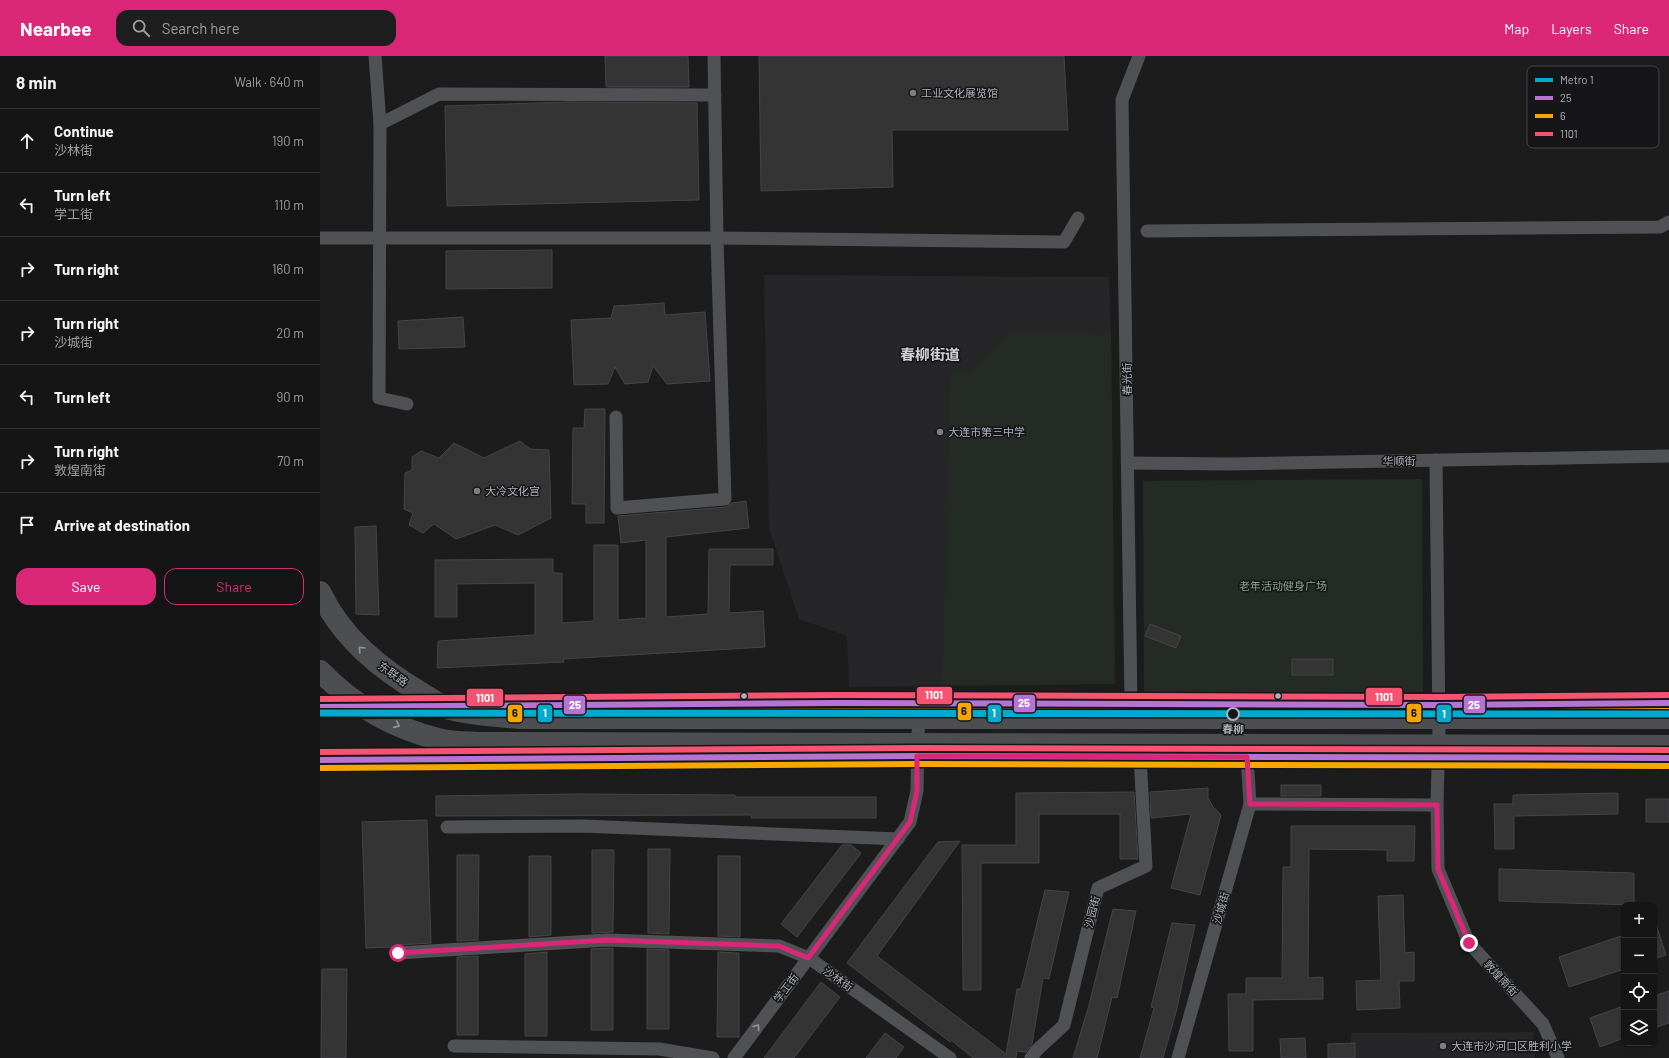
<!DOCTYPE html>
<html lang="en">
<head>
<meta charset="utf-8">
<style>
	body { margin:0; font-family:Barlow,"Noto Sans SC",sans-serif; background:#1e1e1e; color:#f1f3f6 }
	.controls { position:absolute; right:12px; bottom:12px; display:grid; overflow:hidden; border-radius:8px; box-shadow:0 1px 3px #0004 }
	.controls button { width:36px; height:36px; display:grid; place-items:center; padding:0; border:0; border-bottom:1px solid #343434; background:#151515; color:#f1f3f6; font:20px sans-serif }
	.stop { position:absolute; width:12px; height:12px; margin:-9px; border:3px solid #db2777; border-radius:50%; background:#fff }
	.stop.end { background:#db2777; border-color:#fff; box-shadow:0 1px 4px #0008 }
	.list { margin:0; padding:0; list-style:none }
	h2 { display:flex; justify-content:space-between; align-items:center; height:52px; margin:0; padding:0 16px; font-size:17px }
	h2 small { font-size:13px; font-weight:400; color:#9d9fa0 }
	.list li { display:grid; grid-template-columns:26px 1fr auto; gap:12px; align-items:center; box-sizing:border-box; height:64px; padding:0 16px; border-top:1px solid #343434 }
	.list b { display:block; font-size:15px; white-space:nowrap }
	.list p { margin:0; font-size:13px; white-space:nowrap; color:#9d9fa0 }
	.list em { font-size:13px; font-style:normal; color:#9d9fa0 }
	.actions { display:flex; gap:8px; padding:12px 16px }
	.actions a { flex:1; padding:9px 0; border:1px solid #db2777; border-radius:12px; text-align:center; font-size:14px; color:#db2777 }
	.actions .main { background:#db2777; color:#fff }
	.icon { flex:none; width:22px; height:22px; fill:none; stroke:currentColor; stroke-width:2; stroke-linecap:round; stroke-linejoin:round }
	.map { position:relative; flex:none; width:1349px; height:1002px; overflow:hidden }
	header { display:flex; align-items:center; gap:24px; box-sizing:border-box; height:56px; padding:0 20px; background:#db2777; color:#fff }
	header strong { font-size:19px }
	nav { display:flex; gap:22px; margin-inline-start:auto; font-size:14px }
	.search { width:280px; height:36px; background:#1e1e1e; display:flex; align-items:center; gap:10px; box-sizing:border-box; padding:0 14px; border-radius:12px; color:#9d9fa0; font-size:15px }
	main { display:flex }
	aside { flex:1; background:#151515 }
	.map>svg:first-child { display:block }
</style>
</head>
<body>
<header>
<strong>Nearbee</strong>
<div class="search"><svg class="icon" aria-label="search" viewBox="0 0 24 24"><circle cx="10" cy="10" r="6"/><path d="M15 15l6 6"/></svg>Search here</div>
<nav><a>Map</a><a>Layers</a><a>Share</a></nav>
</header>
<main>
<aside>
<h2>8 min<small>Walk · 640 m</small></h2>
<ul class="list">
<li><svg class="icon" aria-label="ahead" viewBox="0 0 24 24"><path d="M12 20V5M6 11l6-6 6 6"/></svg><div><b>Continue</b><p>沙林街</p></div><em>190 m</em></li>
<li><svg class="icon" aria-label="left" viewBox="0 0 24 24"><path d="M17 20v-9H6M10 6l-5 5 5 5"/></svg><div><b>Turn left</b><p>学工街</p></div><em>110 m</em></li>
<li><svg class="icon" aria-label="right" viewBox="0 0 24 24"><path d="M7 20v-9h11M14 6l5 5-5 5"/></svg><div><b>Turn right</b></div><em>160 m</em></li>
<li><svg class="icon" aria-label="right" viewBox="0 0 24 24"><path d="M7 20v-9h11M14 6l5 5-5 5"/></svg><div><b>Turn right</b><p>沙城街</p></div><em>20 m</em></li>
<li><svg class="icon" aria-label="left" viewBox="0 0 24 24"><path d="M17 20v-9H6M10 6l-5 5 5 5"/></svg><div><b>Turn left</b></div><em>90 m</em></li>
<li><svg class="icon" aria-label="right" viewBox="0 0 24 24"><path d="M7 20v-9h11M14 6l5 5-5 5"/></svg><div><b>Turn right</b><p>敦煌南街</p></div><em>70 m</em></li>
<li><svg class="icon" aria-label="arrive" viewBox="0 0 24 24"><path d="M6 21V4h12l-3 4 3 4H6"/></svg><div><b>Arrive at destination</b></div></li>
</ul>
<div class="actions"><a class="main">Save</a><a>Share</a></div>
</aside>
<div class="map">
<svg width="1349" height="1002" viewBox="0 0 1349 1002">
	<rect width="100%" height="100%" fill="#1c1c1c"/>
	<g fill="#262628">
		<polygon points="444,219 789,221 791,279 795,628 529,631 527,580 479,563 449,472"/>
		<polygon points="1214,976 1215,1002 1030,1002 1031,977"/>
	</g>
	<g fill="#242b25">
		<polygon points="688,276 791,279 795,628 622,629 631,316 651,316"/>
		<polygon points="1102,423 1103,636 824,638 823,425"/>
	</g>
	<g fill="#343434" stroke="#444548">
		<polygon points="285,0 368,0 369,31 286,31"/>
		<polygon points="439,0 744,0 748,74 572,74 573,131 441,135"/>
		<polygon points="248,46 377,47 379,144 127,150 125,50"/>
		<polygon points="232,194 232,232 126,233 126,195"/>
		<polygon points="344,247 345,259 385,256 390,325 347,328 333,310 328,326 305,328 295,311 288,328 254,329 251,264 291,262 294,250"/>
		<polygon points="143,261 145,291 79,293 78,265"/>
		<polygon points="265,353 285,353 284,467 266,467 266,448 252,448 253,372 264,372"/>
		<polygon points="200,385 210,393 229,394 231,462 198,479 175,469 136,483 114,468 103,477 89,469 93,457 84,453 85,417 92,414 92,401 101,395 119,402 134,387 164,402"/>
		<polygon points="426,445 429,472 346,481 346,561 388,558 389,493 453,493 453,509 410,509 409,557 443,555 445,591 243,603 244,606 117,612 118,585 215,579 215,527 137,528 137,561 115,561 115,504 233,503 233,517 242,517 242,567 274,565 274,489 298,489 298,564 326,562 326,484 301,487 298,460 406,451 412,447"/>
		<polygon points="56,470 59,559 36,558 35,471"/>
		<polygon points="830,568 861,580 856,592 825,580"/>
		<rect x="972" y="603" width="41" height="16"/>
		<rect x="961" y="729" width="40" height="11"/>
		<polygon points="888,732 888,742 893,751 901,759 880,839 851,832 871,758 831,762 830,736"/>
		<polygon points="814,736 818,803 800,803 800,758 719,758 719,807 661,807 661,934 643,934 642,789 696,789 696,737"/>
		<polygon points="1298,737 1298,758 1194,760 1194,793 1175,793 1174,748 1193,748 1193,739"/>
		<polygon points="258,738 415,739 415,741 556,741 556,762 431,762 431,759 116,760 116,740"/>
		<rect x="1326" y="743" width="23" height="23"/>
		<polygon points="107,764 111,887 78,889 73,891 46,892 42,766"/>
		<polygon points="971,770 1095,770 1094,805 1067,805 1067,794 989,793 988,922 1003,921 1003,943 933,944 933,995 909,995 908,938 926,938 926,922 962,922 963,811 971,811"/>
		<polygon points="640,785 557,900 686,998 697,933 701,933 725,834 749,836 729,923 723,922 712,988 706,996 697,995 696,1002 653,1002 631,984 630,986 527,907 618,786"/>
		<polygon points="522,789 531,789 541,797 477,881 461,868"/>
		<polygon points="328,793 350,793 349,878 328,877"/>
		<polygon points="272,794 294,794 293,876 272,877"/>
		<polygon points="137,799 159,799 158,884 137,885"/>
		<polygon points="209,800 231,800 231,879 209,881"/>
		<polygon points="398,800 420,800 420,881 398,880"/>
		<polygon points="1179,813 1314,817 1314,849 1179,845"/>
		<polygon points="1083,839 1085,897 1094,896 1094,925 1079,925 1080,952 1037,954 1036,925 1061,924 1058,840"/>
		<polygon points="793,853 816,855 797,942 792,941 777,1002 753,1002 769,949"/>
		<polygon points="852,867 875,869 856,956 843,1002 820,1002 834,952 831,951"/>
		<polygon points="1336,868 1346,899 1334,903 1334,869"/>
		<polygon points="1304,879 1304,913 1249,931 1239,901"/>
		<polygon points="293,892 293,974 271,974 271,893"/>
		<polygon points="327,893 349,894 349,973 327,973"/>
		<polygon points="227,896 227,980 205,980 205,898"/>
		<polygon points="398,896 419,897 419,981 397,981"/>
		<polygon points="158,900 158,979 137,979 137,901"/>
		<polygon points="2,913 27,913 26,1002 1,1002"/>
		<polygon points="501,926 520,941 474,1002 444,1002"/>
		<polygon points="1349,935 1349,967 1334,972 1334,940"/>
		<polygon points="1304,950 1304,982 1280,991 1270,962"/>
		<polygon points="565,977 584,991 576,1002 546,1002"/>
		<polygon points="985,982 986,1002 961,1002 960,983"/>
		<polygon points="1035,987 1035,1002 1008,1002 1008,988"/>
	</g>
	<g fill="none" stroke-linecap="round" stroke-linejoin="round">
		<g stroke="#505155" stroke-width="13">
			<polyline points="55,0 60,68 59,342 87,348"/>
			<polyline points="60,68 119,38 395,39"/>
			<polyline points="827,175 1340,171 1349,166"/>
			<polyline points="0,182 397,182 744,186 758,162"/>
			<polyline points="296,361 297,452 405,443 397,182 394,0"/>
			<polyline points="1116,404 1119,673 1117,749 1118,813 1149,887 1223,968 1238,1002"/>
			<polyline points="808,407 910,408 1349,400"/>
			<polyline points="811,648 802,44 819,0"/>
			<polyline points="930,748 1117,749"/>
			<polyline points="127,771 263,770 578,783"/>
			<polyline points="78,897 287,884 459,890 489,902 630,1002"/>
			<polyline points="134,990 339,993 393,1002"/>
			<polyline points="414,1002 590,766 597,735 598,678 600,655"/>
			<polyline points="711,1002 717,994 744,969 778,832 826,810 820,700"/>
			<polyline points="858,1002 930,748 927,701"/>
		</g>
		<g stroke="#4d4e51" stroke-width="21">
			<polyline points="0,651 517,647 1119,649 1349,647"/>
			<polyline points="0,704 597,700 1349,702"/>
		</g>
		<g stroke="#4d4e51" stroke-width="22">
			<path d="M0 536C22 582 60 613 103 638 111 643 121 650 130 653 152 659 177 660 200 662H1349"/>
			<path d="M0 615C32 648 73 672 118 683 132 687 149 686 164 687L1349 690"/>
		</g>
		<g stroke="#161618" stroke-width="9">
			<g id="bus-1">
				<polyline points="0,651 517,647 1119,649 1349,647"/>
				<polyline points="0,704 597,700 1349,702"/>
			</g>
		</g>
		<g stroke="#161618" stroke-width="9">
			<g id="bus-2">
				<polyline points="0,659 517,655 1119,657 1349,655"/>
				<polyline points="0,712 597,708 1349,710"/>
			</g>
		</g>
		<g stroke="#161618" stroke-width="9">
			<g id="bus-3">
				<polyline points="0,643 517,639 1119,641 1349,639"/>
				<polyline points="0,696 597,692 1349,694"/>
			</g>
		</g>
		<use href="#bus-1" stroke="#b673d3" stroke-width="6"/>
		<use href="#bus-2" stroke="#f7a600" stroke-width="6"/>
		<use href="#bus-3" stroke="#f65372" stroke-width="6"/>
		<g stroke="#161618" stroke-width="10">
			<polyline id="metro-1" points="0,657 1349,658"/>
		</g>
		<use href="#metro-1" stroke="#00a9ce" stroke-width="7"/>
	</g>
	<defs><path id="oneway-chevron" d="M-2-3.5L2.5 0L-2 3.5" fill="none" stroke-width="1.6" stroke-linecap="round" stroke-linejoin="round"/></defs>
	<g stroke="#91949c">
		<use href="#oneway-chevron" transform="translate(41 593) rotate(-135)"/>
		<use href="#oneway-chevron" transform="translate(77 669) rotate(24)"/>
	</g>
	<use stroke="#92959d" href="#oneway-chevron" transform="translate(437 971) rotate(-53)"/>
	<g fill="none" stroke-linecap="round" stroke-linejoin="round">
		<polyline stroke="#db2777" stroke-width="5" points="78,897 287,884 459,890 488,902 590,766 597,735 597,700 927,701 930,748 1117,749 1118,813 1149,887"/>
	</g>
	<g fill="#7b7e84" stroke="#161618" stroke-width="1.5">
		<circle cx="593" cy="37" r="4"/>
		<circle cx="620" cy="376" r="4"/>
		<circle cx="157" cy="435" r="4"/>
		<circle cx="1123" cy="990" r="4"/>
	</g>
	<g fill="#aeb2bc" stroke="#161618" stroke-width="1.5">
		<circle cx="424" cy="640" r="3.5"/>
		<circle cx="958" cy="640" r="3.5"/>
	</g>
	<circle fill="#161618" stroke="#aeb2bc" stroke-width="2" cx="913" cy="658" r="6"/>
	<g text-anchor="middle" stroke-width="3" stroke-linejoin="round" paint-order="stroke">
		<g font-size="11" fill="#aeb2bc" stroke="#161618" text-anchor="start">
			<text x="601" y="41">工业文化展览馆</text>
			<text x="628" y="380">大连市第三中学</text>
			<text x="165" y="439">大冷文化宫</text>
			<text x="1131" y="994">大连市沙河口区胜利小学</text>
		</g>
		<g font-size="11" fill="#aeb2bc" stroke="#161618">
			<text transform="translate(807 323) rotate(-91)" y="4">春光街</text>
			<text transform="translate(1079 405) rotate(-1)" y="4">华顺街</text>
			<text transform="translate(73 618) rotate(35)" y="4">东联路</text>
			<text transform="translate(901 852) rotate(-74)" y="4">沙城街</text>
			<text transform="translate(772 856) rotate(-76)" y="4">沙园街</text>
			<text transform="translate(1181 922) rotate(47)" y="4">敦煌南街</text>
			<text transform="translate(518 923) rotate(35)" y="4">沙林街</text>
			<text transform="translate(466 932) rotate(-53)" y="4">学工街</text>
		</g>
		<g font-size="11" fill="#87a589" stroke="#161618">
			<text x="963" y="534">老年活动健身广场</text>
		</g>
		<g font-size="11" font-weight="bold" fill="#aeb2bc" stroke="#161618">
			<text x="913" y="677">春柳</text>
		</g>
		<g font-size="15" font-weight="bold" fill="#cfd1d8" stroke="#161618">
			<text x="610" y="304">春柳街道</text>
		</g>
	</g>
	<rect x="1207" y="10" width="132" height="82" rx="6" fill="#161618" stroke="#444549" stroke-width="1"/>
	<rect x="1215" y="22" width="18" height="4" fill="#00a9ce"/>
	<rect x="1215" y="40" width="18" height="4" fill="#b673d3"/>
	<rect x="1215" y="58" width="18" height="4" fill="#f7a600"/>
	<rect x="1215" y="76" width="18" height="4" fill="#f65372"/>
	<g font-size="11" fill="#aeb2bc">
		<text x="1240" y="28">Metro 1</text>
		<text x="1240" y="46">25</text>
		<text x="1240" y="64">6</text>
		<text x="1240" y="82">1101</text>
	</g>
	<g stroke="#161618" stroke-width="1.5">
		<rect x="596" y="630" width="37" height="19" rx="4" fill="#f65372"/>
		<rect x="1045" y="631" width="38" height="19" rx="4" fill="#f65372"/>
		<rect x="146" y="632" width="38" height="19" rx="4" fill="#f65372"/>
		<rect x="693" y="638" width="23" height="19" rx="4" fill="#b673d3"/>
		<rect x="1143" y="639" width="23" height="19" rx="4" fill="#b673d3"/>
		<rect x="243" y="639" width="23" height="20" rx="4" fill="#b673d3"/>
		<rect x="637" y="646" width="15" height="19" rx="4" fill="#f7a600"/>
		<rect x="1086" y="647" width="16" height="20" rx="4" fill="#f7a600"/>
		<rect x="217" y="648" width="16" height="19" rx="4" fill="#00a9ce"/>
		<rect x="187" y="648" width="16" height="19" rx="4" fill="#f7a600"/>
		<rect x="667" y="648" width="15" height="19" rx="4" fill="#00a9ce"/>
		<rect x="1116" y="648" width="16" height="19" rx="4" fill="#00a9ce"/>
	</g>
	<g font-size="11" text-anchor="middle" font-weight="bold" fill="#fff">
		<text x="614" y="643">1101</text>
		<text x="1064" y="645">1101</text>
		<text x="165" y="646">1101</text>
		<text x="704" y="651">25</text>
		<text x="1154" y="653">25</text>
		<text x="255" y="653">25</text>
		<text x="225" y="661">1</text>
		<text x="674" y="661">1</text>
		<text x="1124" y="662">1</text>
	</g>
	<g font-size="11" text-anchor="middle" font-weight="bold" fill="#111">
		<text x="644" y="659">6</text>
		<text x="1094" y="661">6</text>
		<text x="195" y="661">6</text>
	</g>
</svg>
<div class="controls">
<button>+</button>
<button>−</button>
<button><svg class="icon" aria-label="locate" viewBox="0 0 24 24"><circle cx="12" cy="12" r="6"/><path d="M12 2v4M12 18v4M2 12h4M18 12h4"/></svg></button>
<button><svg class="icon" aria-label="layers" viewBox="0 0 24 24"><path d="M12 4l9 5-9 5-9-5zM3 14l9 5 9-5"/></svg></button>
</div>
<div class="stop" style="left:78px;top:897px"></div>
<div class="stop end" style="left:1149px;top:887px"></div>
</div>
</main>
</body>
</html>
